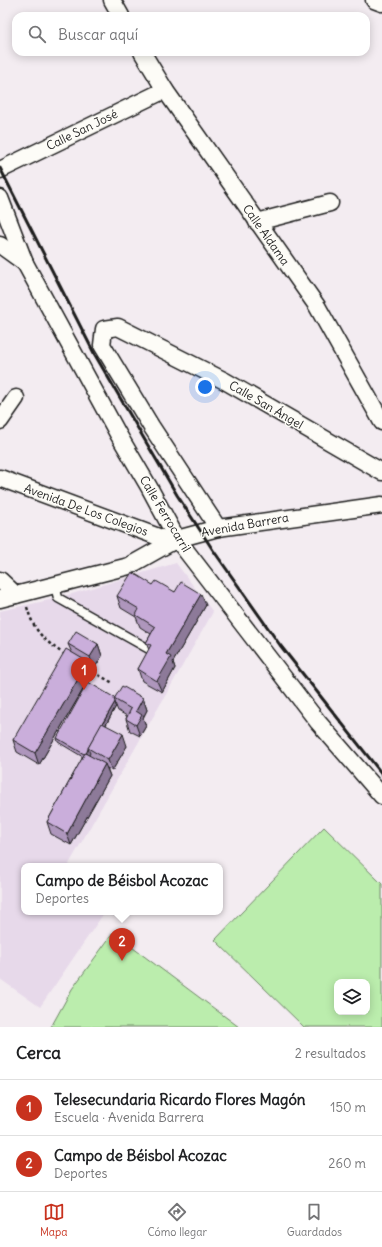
<!DOCTYPE html>
<html lang="es">
<head>
<meta charset="utf-8">
<style>
	body { margin:0; font-family:Delius,sans-serif; background:#f2f2f2; color:#202124 }
	.controls { position:absolute; right:12px; bottom:12px; display:grid; overflow:hidden; border-radius:8px; box-shadow:0 2px 10px #0003 }
	.controls button { width:36px; height:36px; display:grid; place-items:center; padding:0; border:0; border-bottom:1px solid #e0e0e0; background:#fff; color:#202124; font:20px sans-serif }
	.you { position:absolute; left:205px; top:387px; width:14px; height:14px; margin:-10px; border:3px solid #fff; border-radius:50%; background:#1a73e8; box-shadow:0 0 0 6px #1a73e833 }
	.badge { display:grid; place-items:center; width:26px; height:26px; border-radius:50%; background:#c8321e; color:#fff; font-size:13px; font-weight:700 }
	.pin { position:absolute; translate:-50% -33px; filter:drop-shadow(0 1px 2px #0008) }
	.pin::after { content:''; position:absolute; top:21px; width:14px; height:12px; background:inherit; clip-path:polygon(0 0,100% 0,50% 100%) }
	.popup { position:absolute; left:21px; top:863px; width:202px; height:52px; box-sizing:border-box; display:grid; place-content:center; border-radius:8px; background:#fff; filter:drop-shadow(0 1px 3px #0005); font-size:13px; white-space:nowrap; color:#757577 }
	.popup b { font-size:15px; color:#202124 }
	.popup::after { content:''; position:absolute; left:50%; top:100%; margin-left:-8px; border:8px solid transparent; border-top-color:#fff }
	.list { margin:0; padding:0; list-style:none }
	h2 { display:flex; justify-content:space-between; align-items:center; height:52px; margin:0; padding:0 16px; font-size:17px }
	h2 small { font-size:13px; font-weight:400; color:#757577 }
	.list li { display:grid; grid-template-columns:26px 1fr auto; gap:12px; align-items:center; box-sizing:border-box; height:56px; padding:0 16px; border-top:1px solid #e0e0e0 }
	.list b { display:block; font-size:15px; white-space:nowrap }
	.list p { margin:0; font-size:13px; white-space:nowrap; color:#757577 }
	.list em { font-size:13px; font-style:normal; color:#757577 }
	.icon { flex:none; width:22px; height:22px; fill:none; stroke:currentColor; stroke-width:2; stroke-linecap:round; stroke-linejoin:round }
	.map { position:relative; flex:none; width:382px; height:1027px; overflow:hidden }
	.search { position:absolute; background:#fff; box-shadow:0 2px 10px #0003; left:12px; right:12px; top:12px; height:44px; display:flex; align-items:center; gap:10px; box-sizing:border-box; padding:0 14px; border-radius:12px; color:#757577; font-size:15px }
	.sheet { height:164px; background:#fff }
	nav { display:flex; justify-content:space-around; align-items:center; box-sizing:border-box; height:56px; border-top:1px solid #e0e0e0; background:#fff; font-size:11px; color:#757577 }
	nav a { display:grid; justify-items:center; gap:2px }
	nav .on { color:#c8321e }
	.map>svg:first-child { display:block }
</style>
</head>
<body>
<div class="map">
<svg width="382" height="1027" viewBox="0 0 382 1027">
	<rect width="100%" height="100%" fill="#f3ecf1"/>
	<filter id="ink" filterUnits="userSpaceOnUse"><feTurbulence type="fractalNoise" baseFrequency=".025" numOctaves="2"/><feDisplacementMap in="SourceGraphic" scale="8" xChannelSelector="R" yChannelSelector="G"/><feConvolveMatrix kernelMatrix="1 2 1 2 8 2 1 2 1" color-interpolation-filters="sRGB"/></filter>
	<g filter="url(#ink)">
		<polygon fill="#e7d9ea" points="176,563 213,612 69,864 70,866 24,866 24,912 103,912 104,913 40,1007 0,979 0,611 58,598"/>
		<g fill="#bbedad" stroke="#6c8464" fill-rule="evenodd">
			<path d="M324 827 382 884V1027H304L215 940ZM337 982H367V1012H337Z"/>
			<polygon points="113,933 239,1027 51,1027 72,989"/>
		</g>
		<g fill="none" stroke-linecap="round" stroke-linejoin="round">
			<g stroke="#1c1c1c" stroke-width="11">
				<polyline id="service" points="55,585 58,598 149,649"/>
			</g>
			<g stroke="#1c1c1c" stroke-width="19">
				<g id="minor">
					<polyline points="112,0 121,16"/>
					<polyline points="374,0 382,3"/>
					<polyline points="142,52 165,90 317,306 382,422"/>
					<polyline points="0,170 165,90"/>
					<polyline points="0,198 25,263 118,434 149,487 177,539 318,722 382,796"/>
					<polyline points="257,222 330,203"/>
					<polyline points="0,245 25,263"/>
					<polyline points="0,421 16,398"/>
					<polyline points="0,478 172,542"/>
					<polyline points="218,528 151,426 102,345 104,329 118,327 225,381 382,472"/>
					<polyline points="0,580 16,595"/>
					<polyline points="0,599 129,566 177,539 218,528 382,505"/>
				</g>
			</g>
			<g stroke="#1c1c1c" stroke-width="2.5" stroke-dasharray="3 3" stroke-linecap="butt">
				<path d="M27 607C34 632 44 640 65 655"/>
				<polyline points="88,669 113,683"/>
			</g>
			<use href="#service" stroke="#fdfcf7" stroke-width="8"/>
			<use href="#minor" stroke="#fdfcf7" stroke-width="16"/>
			<polyline stroke="#1c1c1c" stroke-width="3" points="0,168 95,355 177,495 213,550 280,645 382,774"/>
		</g>
		<g fill="#ae96bc" stroke="#1c1c1c">
			<polygon points="153,585 175,592 206,605 173,662 175,668 162,692 142,681 138,669 149,650 146,643 151,634 140,627 136,617 121,608 117,596"/>
			<polygon points="68,644 98,644 102,656 94,669 89,665 92,674 39,765 17,752 13,740 72,653"/>
			<polygon points="115,698 143,698 147,710 143,718 146,726 140,736 130,731 126,719 127,716 118,711 116,706 106,725 127,746 112,771 107,768 110,776 71,845 51,834 47,822 83,757 58,742 57,738"/>
		</g>
		<g fill="#8d7a99" stroke="#1c1c1c">
			<polygon points="201,594 206,605 173,662 175,668 162,692 157,681 166,654"/>
			<polygon points="98,644 102,656 94,669 90,657"/>
			<polygon points="88,662 92,674 39,765 35,753"/>
			<polygon points="143,698 147,710 143,718 146,726 140,736 136,725 136,711"/>
			<polygon points="115,702 116,706 92,750 89,748"/>
			<polygon points="123,734 127,746 112,771 108,760"/>
			<polygon points="88,749 90,753 87,759 85,755"/>
			<polygon points="105,764 110,776 71,845 67,834"/>
		</g>
		<g fill="#caaedb" stroke="#1c1c1c">
			<polygon points="132,572 153,585 156,581 175,592 181,582 201,594 166,654 171,657 157,681 138,669 151,645 146,643 155,627 136,615 139,609 117,596"/>
			<polygon points="76,631 98,644 90,657 68,644"/>
			<polygon points="66,649 88,662 35,753 13,740"/>
			<polygon points="88,682 115,698 114,699 115,702 88,748 88,749 86,754 85,753 84,754 57,738"/>
			<polygon points="122,686 143,698 136,711 142,715 136,725 126,719 131,709 114,699"/>
			<polygon points="102,723 123,734 108,760 88,748"/>
			<polygon points="85,753 105,764 67,834 47,822"/>
		</g>
	</g>
	<g text-anchor="middle" stroke-width="3" stroke-linejoin="round" paint-order="stroke">
		<g font-size="12" fill="#1c1c1c" stroke="#fdfcf7">
			<text transform="translate(82 130) rotate(-26)" y="4">Calle San José</text>
			<text transform="translate(266 235) rotate(55)" y="4">Calle Aldama</text>
			<text transform="translate(266 405) rotate(30)" y="4">Calle San Ángel</text>
			<text transform="translate(86 510) rotate(20)" y="4">Avenida De Los Colegios</text>
			<text transform="translate(165 514) rotate(59)" y="4">Calle Ferrocarril</text>
			<text transform="translate(245 525) rotate(-10)" y="4">Avenida Barrera</text>
		</g>
	</g>
</svg>
<div class="controls">
<button><svg class="icon" aria-label="layers" viewBox="0 0 24 24"><path d="M12 4l9 5-9 5-9-5zM3 14l9 5 9-5"/></svg></button>
</div>
<div class="you"></div>
<div class="pin badge" style="left:84px;top:690px">1</div>
<div class="pin badge" style="left:122px;top:961px">2</div>
<div class="popup"><b>Campo de Béisbol Acozac</b>Deportes</div>
<div class="search"><svg class="icon" aria-label="search" viewBox="0 0 24 24"><circle cx="10" cy="10" r="6"/><path d="M15 15l6 6"/></svg>Buscar aquí</div>
</div>
<section class="sheet">
<h2>Cerca<small>2 resultados</small></h2>
<ul class="list">
<li><span class="badge">1</span><div><b>Telesecundaria Ricardo Flores Magón</b><p>Escuela · Avenida Barrera</p></div><em>150 m</em></li>
<li><span class="badge">2</span><div><b>Campo de Béisbol Acozac</b><p>Deportes</p></div><em>260 m</em></li>
</ul>
</section>
<nav>
<a class="on"><svg class="icon" aria-label="map" viewBox="0 0 24 24"><path d="M3 6l6-2 6 2 6-2v14l-6 2-6-2-6 2zM9 4v14M15 6v14"/></svg>Mapa</a>
<a><svg class="icon" aria-label="directions" viewBox="0 0 24 24"><path d="M12 3l9 9-9 9-9-9zM9 14v-3h6M13 9l2 2-2 2"/></svg>Cómo llegar</a>
<a><svg class="icon" aria-label="saved" viewBox="0 0 24 24"><path d="M7 4h10v16l-5-4-5 4z"/></svg>Guardados</a>
</nav>
</body>
</html>
